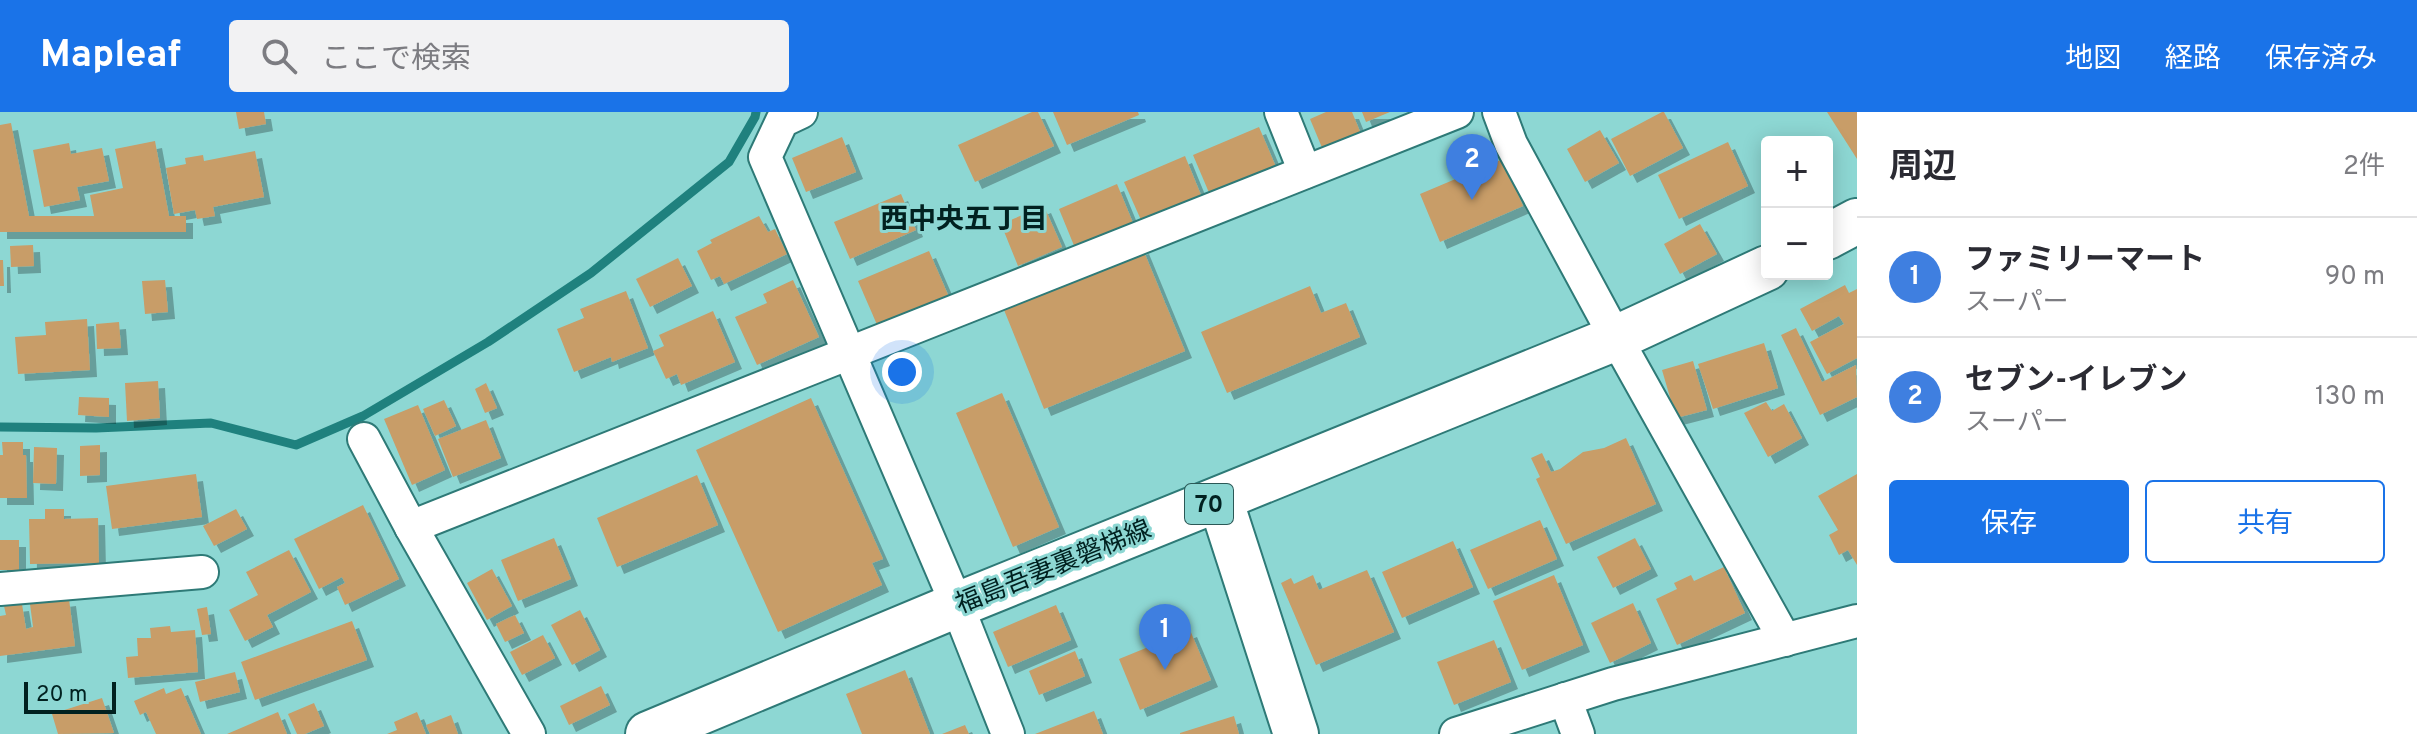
<!DOCTYPE html>
<html lang="ja">
<head>
<meta charset="utf-8">
<style>
	body { margin:0; font-family:Overpass,"Noto Sans JP",sans-serif; background:#f2f2f3; color:#2b2b33 }
	.controls { position:absolute; right:24px; top:24px; display:grid; overflow:hidden; border-radius:8px; box-shadow:0 4px 20px #0003 }
	.controls button { width:72px; height:72px; display:grid; place-items:center; padding:0; border:0; border-bottom:2px solid #e1e1e2; background:#fff; color:#2b2b33; font:40px sans-serif }
	.scale { position:absolute; left:24px; bottom:20px; width:92px; box-sizing:border-box; padding-left:8px; border:4px solid #012120; border-top:0; font-size:22px; line-height:28px; white-space:nowrap; color:#012120; -webkit-text-stroke:6px #8dd7d3; paint-order:stroke }
	.you { position:absolute; left:902px; top:260px; width:28px; height:28px; margin:-20px; border:6px solid #fff; border-radius:50%; background:#1a73e8; box-shadow:0 0 0 12px #1a73e833 }
	.badge { display:grid; place-items:center; width:52px; height:52px; border-radius:50%; background:#1a73e8; color:#fff; font-size:26px; font-weight:700 }
	.pin { position:absolute; translate:-50% -66px; filter:drop-shadow(0 2px 4px #0008) }
	.pin::after { content:''; position:absolute; top:42px; width:28px; height:24px; background:inherit; clip-path:polygon(0 0,100% 0,50% 100%) }
	.list { margin:0; padding:0; list-style:none }
	h2 { display:flex; justify-content:space-between; align-items:center; height:104px; margin:0; padding:0 32px; font-size:34px }
	h2 small { font-size:26px; font-weight:400; color:#7c7c81 }
	.list li { display:grid; grid-template-columns:52px 1fr auto; gap:24px; align-items:center; box-sizing:border-box; height:120px; padding:0 32px; border-top:2px solid #e1e1e2 }
	.list b { display:block; font-size:30px; white-space:nowrap }
	.list p { margin:0; font-size:26px; white-space:nowrap; color:#7c7c81 }
	.list em { font-size:26px; font-style:normal; color:#7c7c81 }
	.actions { display:flex; gap:16px; padding:24px 32px }
	.actions a { flex:1; padding:18px 0; border:2px solid #1a73e8; border-radius:8px; text-align:center; font-size:28px; color:#1a73e8 }
	.actions .main { background:#1a73e8; color:#fff }
	.icon { flex:none; width:44px; height:44px; fill:none; stroke:currentColor; stroke-width:2; stroke-linecap:round; stroke-linejoin:round }
	.map { position:relative; flex:none; width:1857px; height:622px; overflow:hidden }
	header { display:flex; align-items:center; gap:48px; box-sizing:border-box; height:112px; padding:0 40px; background:#1a73e8; color:#fff }
	header strong { font-size:38px }
	nav { display:flex; gap:44px; margin-inline-start:auto; font-size:28px }
	.search { width:560px; height:72px; background:#f2f2f3; display:flex; align-items:center; gap:20px; box-sizing:border-box; padding:0 28px; border-radius:8px; color:#7c7c81; font-size:30px }
	main { display:flex }
	aside { flex:1; background:#fff }
	.map>svg:first-child { display:block }
</style>
</head>
<body>
<header>
<strong>Mapleaf</strong>
<div class="search"><svg class="icon" aria-label="search" viewBox="0 0 24 24"><circle cx="10" cy="10" r="6"/><path d="M15 15l6 6"/></svg>ここで検索</div>
<nav><a>地図</a><a>経路</a><a>保存済み</a></nav>
</header>
<main>
<div class="map">
<svg width="1857" height="622" viewBox="0 0 1857 622">
	<defs>
		<filter id="shadow"><feDropShadow dx="7" dy="7" stdDeviation="0" flood-color="#0004"/></filter>
	</defs>
	<rect width="100%" height="100%" fill="#8dd7d3"/>
	<g fill="none" stroke-linecap="round" stroke-linejoin="round">
		<polyline stroke="#1f817e" stroke-width="9" points="0,315 96,316 211,311 296,333 363,304 488,230 591,161 729,50 755,5 756,0"/>
	</g>
	<g fill="#c89d68" filter="url(#shadow)">
		<polygon points="236,0 264,0 266,12 239,17"/>
		<polygon points="1032,0 1038,0 1054,34 975,70 958,33"/>
		<polygon points="1053,0 1138,0 1139,3 1067,33"/>
		<polygon points="1326,0 1352,0 1361,22 1323,38 1310,7"/>
		<polygon points="1362,0 1390,0 1366,10"/>
		<polygon points="1662,0 1664,0 1683,36 1630,64 1611,27"/>
		<polygon points="1827,0 1857,0 1857,47"/>
		<polygon points="11,11 29,104 94,104 90,83 123,76 115,37 155,29 169,104 186,104 186,120 0,120 0,13"/>
		<polygon points="1259,15 1276,55 1210,83 1193,43"/>
		<polygon points="1600,18 1619,51 1585,70 1567,37"/>
		<polygon points="842,25 856,60 806,80 792,46"/>
		<polygon points="1728,30 1748,74 1679,107 1658,63"/>
		<polygon points="69,31 71,42 102,36 109,69 77,75 80,88 44,95 33,38"/>
		<polygon points="255,39 264,85 213,95 215,104 197,107 195,98 174,102 166,56 186,52 185,46 203,43 204,49"/>
		<polygon points="1185,44 1201,83 1141,108 1124,70"/>
		<polygon points="1503,47 1523,94 1440,130 1420,82"/>
		<polygon points="1117,72 1133,111 1075,136 1059,97"/>
		<polygon points="901,82 916,118 850,147 834,110"/>
		<polygon points="1044,94 1062,135 1018,154 1001,112"/>
		<polygon points="759,104 768,120 775,117 787,142 724,172 720,164 711,168 697,139 712,131 710,128"/>
		<polygon points="1700,112 1717,142 1680,162 1664,132"/>
		<polygon points="33,133 34,154 11,155 10,134"/>
		<polygon points="1142,135 1185,239 1044,297 1002,193"/>
		<polygon points="929,139 949,185 878,215 858,169"/>
		<polygon points="678,146 692,174 650,195 636,167"/>
		<polygon points="0,148 3,148 4,174 0,174"/>
		<polygon points="165,168 168,200 145,202 142,169"/>
		<polygon points="793,168 819,225 757,253 735,205 767,191 763,182"/>
		<polygon points="1845,173 1849,181 1857,177 1857,246 1827,262 1810,230 1844,212 1839,204 1812,219 1800,197"/>
		<polygon points="1310,174 1321,201 1346,191 1360,225 1227,281 1201,220"/>
		<polygon points="626,179 648,236 612,250 611,245 574,260 557,217 584,206 580,197"/>
		<polygon points="713,199 735,250 681,273 677,262 666,267 653,239 664,234 659,223"/>
		<polygon points="87,207 90,258 18,262 15,225 46,223 45,210"/>
		<polygon points="119,210 121,236 97,237 96,212"/>
		<polygon points="1796,216 1822,270 1856,253 1857,285 1820,303 1781,223"/>
		<polygon points="1764,231 1778,276 1713,297 1698,252"/>
		<polygon points="1693,249 1707,298 1676,306 1662,258"/>
		<polygon points="158,269 160,306 127,309 125,271"/>
		<polygon points="486,271 497,296 485,301 475,277"/>
		<polygon points="1002,281 1059,415 1013,435 956,301"/>
		<polygon points="79,285 109,286 109,305 78,303"/>
		<polygon points="811,286 883,447 872,451 882,473 778,520 696,338"/>
		<polygon points="444,288 456,314 435,324 423,297"/>
		<polygon points="1766,290 1772,299 1784,292 1802,326 1768,345 1744,301"/>
		<polygon points="418,293 445,358 412,373 384,307"/>
		<polygon points="486,308 501,346 453,365 438,327"/>
		<polygon points="1626,326 1656,392 1566,432 1536,367 1540,365 1531,346 1542,341 1551,360 1560,357 1583,340 1604,336"/>
		<polygon points="2,330 23,330 23,343 26,343 27,386 0,386 0,343 3,343"/>
		<polygon points="100,333 100,363 80,364 80,334"/>
		<polygon points="34,335 57,336 56,372 33,371"/>
		<polygon points="196,362 202,405 112,417 106,374"/>
		<polygon points="1857,362 1857,453 1848,438 1839,443 1829,423 1838,418 1818,384"/>
		<polygon points="697,363 718,413 617,455 597,406"/>
		<polygon points="363,393 399,467 345,493 337,475 345,471 342,465 319,477 294,427"/>
		<polygon points="45,397 64,397 64,407 98,406 99,451 30,452 29,407 45,407"/>
		<polygon points="236,397 247,417 214,434 203,414"/>
		<polygon points="1540,408 1557,447 1488,477 1470,438"/>
		<polygon points="554,426 571,467 518,489 501,448"/>
		<polygon points="1635,426 1651,457 1613,476 1597,445"/>
		<rect x="0" y="428" width="19" height="30"/>
		<polygon points="1453,429 1473,475 1402,506 1382,460"/>
		<polygon points="289,438 311,480 267,503 273,515 245,529 229,498 258,483 246,460"/>
		<polygon points="1724,455 1745,501 1677,533 1656,487 1677,477 1674,471 1691,463 1694,469"/>
		<polygon points="492,457 512,494 487,508 467,471"/>
		<polygon points="1367,458 1394,520 1316,553 1281,471 1291,466 1294,472 1313,463 1319,478"/>
		<polygon points="1554,463 1583,533 1522,558 1493,489"/>
		<polygon points="69,487 75,534 0,544 0,504 6,503 4,494 22,492 26,517 33,515 30,492"/>
		<polygon points="1633,491 1651,531 1610,551 1591,511"/>
		<polygon points="1056,493 1071,528 1008,555 993,520"/>
		<polygon points="207,495 211,522 202,523 197,497"/>
		<polygon points="580,498 600,538 572,553 551,513"/>
		<polygon points="515,503 524,521 505,530 496,512"/>
		<polygon points="352,509 367,548 255,588 241,550"/>
		<polygon points="170,514 171,520 195,518 198,560 128,566 126,545 138,544 137,526 151,526 150,516"/>
		<polygon points="1190,518 1211,568 1140,598 1119,547"/>
		<polygon points="543,523 555,546 522,563 510,540"/>
		<polygon points="1494,528 1511,570 1454,593 1437,550"/>
		<polygon points="1075,539 1085,564 1039,583 1029,559"/>
		<polygon points="905,558 930,622 862,622 846,582"/>
		<polygon points="235,560 240,580 200,590 195,570"/>
		<polygon points="601,574 610,593 569,613 560,594"/>
		<polygon points="164,576 166,582 181,576 201,622 156,622 146,600 140,603 134,589"/>
		<polygon points="102,586 114,621 58,622 52,602"/>
		<polygon points="314,591 324,614 305,622 297,622 288,602"/>
		<polygon points="1094,599 1103,622 1035,622"/>
		<polygon points="278,600 287,622 227,622"/>
		<polygon points="417,600 426,622 387,622 397,618 394,610"/>
		<polygon points="451,603 458,622 430,622 426,613"/>
		<polygon points="1234,604 1239,622 1180,622 1180,621"/>
		<polygon points="965,613 969,622 942,622"/>
	</g>
	<g fill="none" stroke-linecap="round" stroke-linejoin="round">
		<g stroke="#2e7a77" stroke-width="36">
			<g id="street">
				<polyline points="801,0 782,9 765,45 957,493 1008,622"/>
				<polyline points="1281,0 1305,60"/>
				<polyline points="1499,0 1511,32 1616,226 1785,528"/>
				<polyline points="364,327 411,415 529,622"/>
				<polyline points="411,415 1457,0"/>
				<polyline points="0,477 202,460"/>
				<polyline points="1565,587 1578,622"/>
				<polyline points="1456,622 1613,572 1857,509"/>
			</g>
		</g>
		<g stroke="#2e7a77" stroke-width="48">
			<polyline id="secondary" points="1220,387 1296,622"/>
		</g>
		<g stroke="#2e7a77" stroke-width="48">
			<g id="primary">
				<polyline points="1827,125 1857,109"/>
				<polyline points="648,622 957,493 1616,226 1767,156"/>
			</g>
		</g>
		<use href="#street" stroke="#fff" stroke-width="32"/>
		<use href="#secondary" stroke="#fff" stroke-width="44"/>
		<use href="#primary" stroke="#fff" stroke-width="44"/>
	</g>
	<g text-anchor="middle" stroke-width="6" stroke-linejoin="round" paint-order="stroke">
		<rect fill="#8dd7d3" stroke="#2b5856" stroke-width="2" x="1185" y="372" width="48" height="40" rx="6"/>
		<g font-size="24" font-weight="bold" fill="#012120">
			<text x="1209" y="400">70</text>
		</g>
		<g font-size="26" fill="#012120" stroke="#8dd7d3">
			<text transform="translate(1053 454) rotate(-22)" y="9">福島吾妻裏磐梯線</text>
		</g>
		<g font-size="28" font-weight="bold" fill="#012120" stroke="#8dd7d3">
			<text x="964" y="116">西中央五丁目</text>
		</g>
	</g>
</svg>
<div class="controls">
<button>+</button>
<button>−</button>
</div>
<div class="scale">20 m</div>
<div class="you"></div>
<div class="pin badge" style="left:1165px;top:558px;background:#3f7fe0">1</div>
<div class="pin badge" style="left:1472px;top:88px;background:#3f7fe0">2</div>
</div>
<aside>
<h2>周辺<small>2件</small></h2>
<ul class="list">
<li><span class="badge" style="background:#3f7fe0">1</span><div><b>ファミリーマート</b><p>スーパー</p></div><em>90 m</em></li>
<li><span class="badge" style="background:#3f7fe0">2</span><div><b>セブン-イレブン</b><p>スーパー</p></div><em>130 m</em></li>
</ul>
<div class="actions"><a class="main">保存</a><a>共有</a></div>
</aside>
</main>
</body>
</html>
